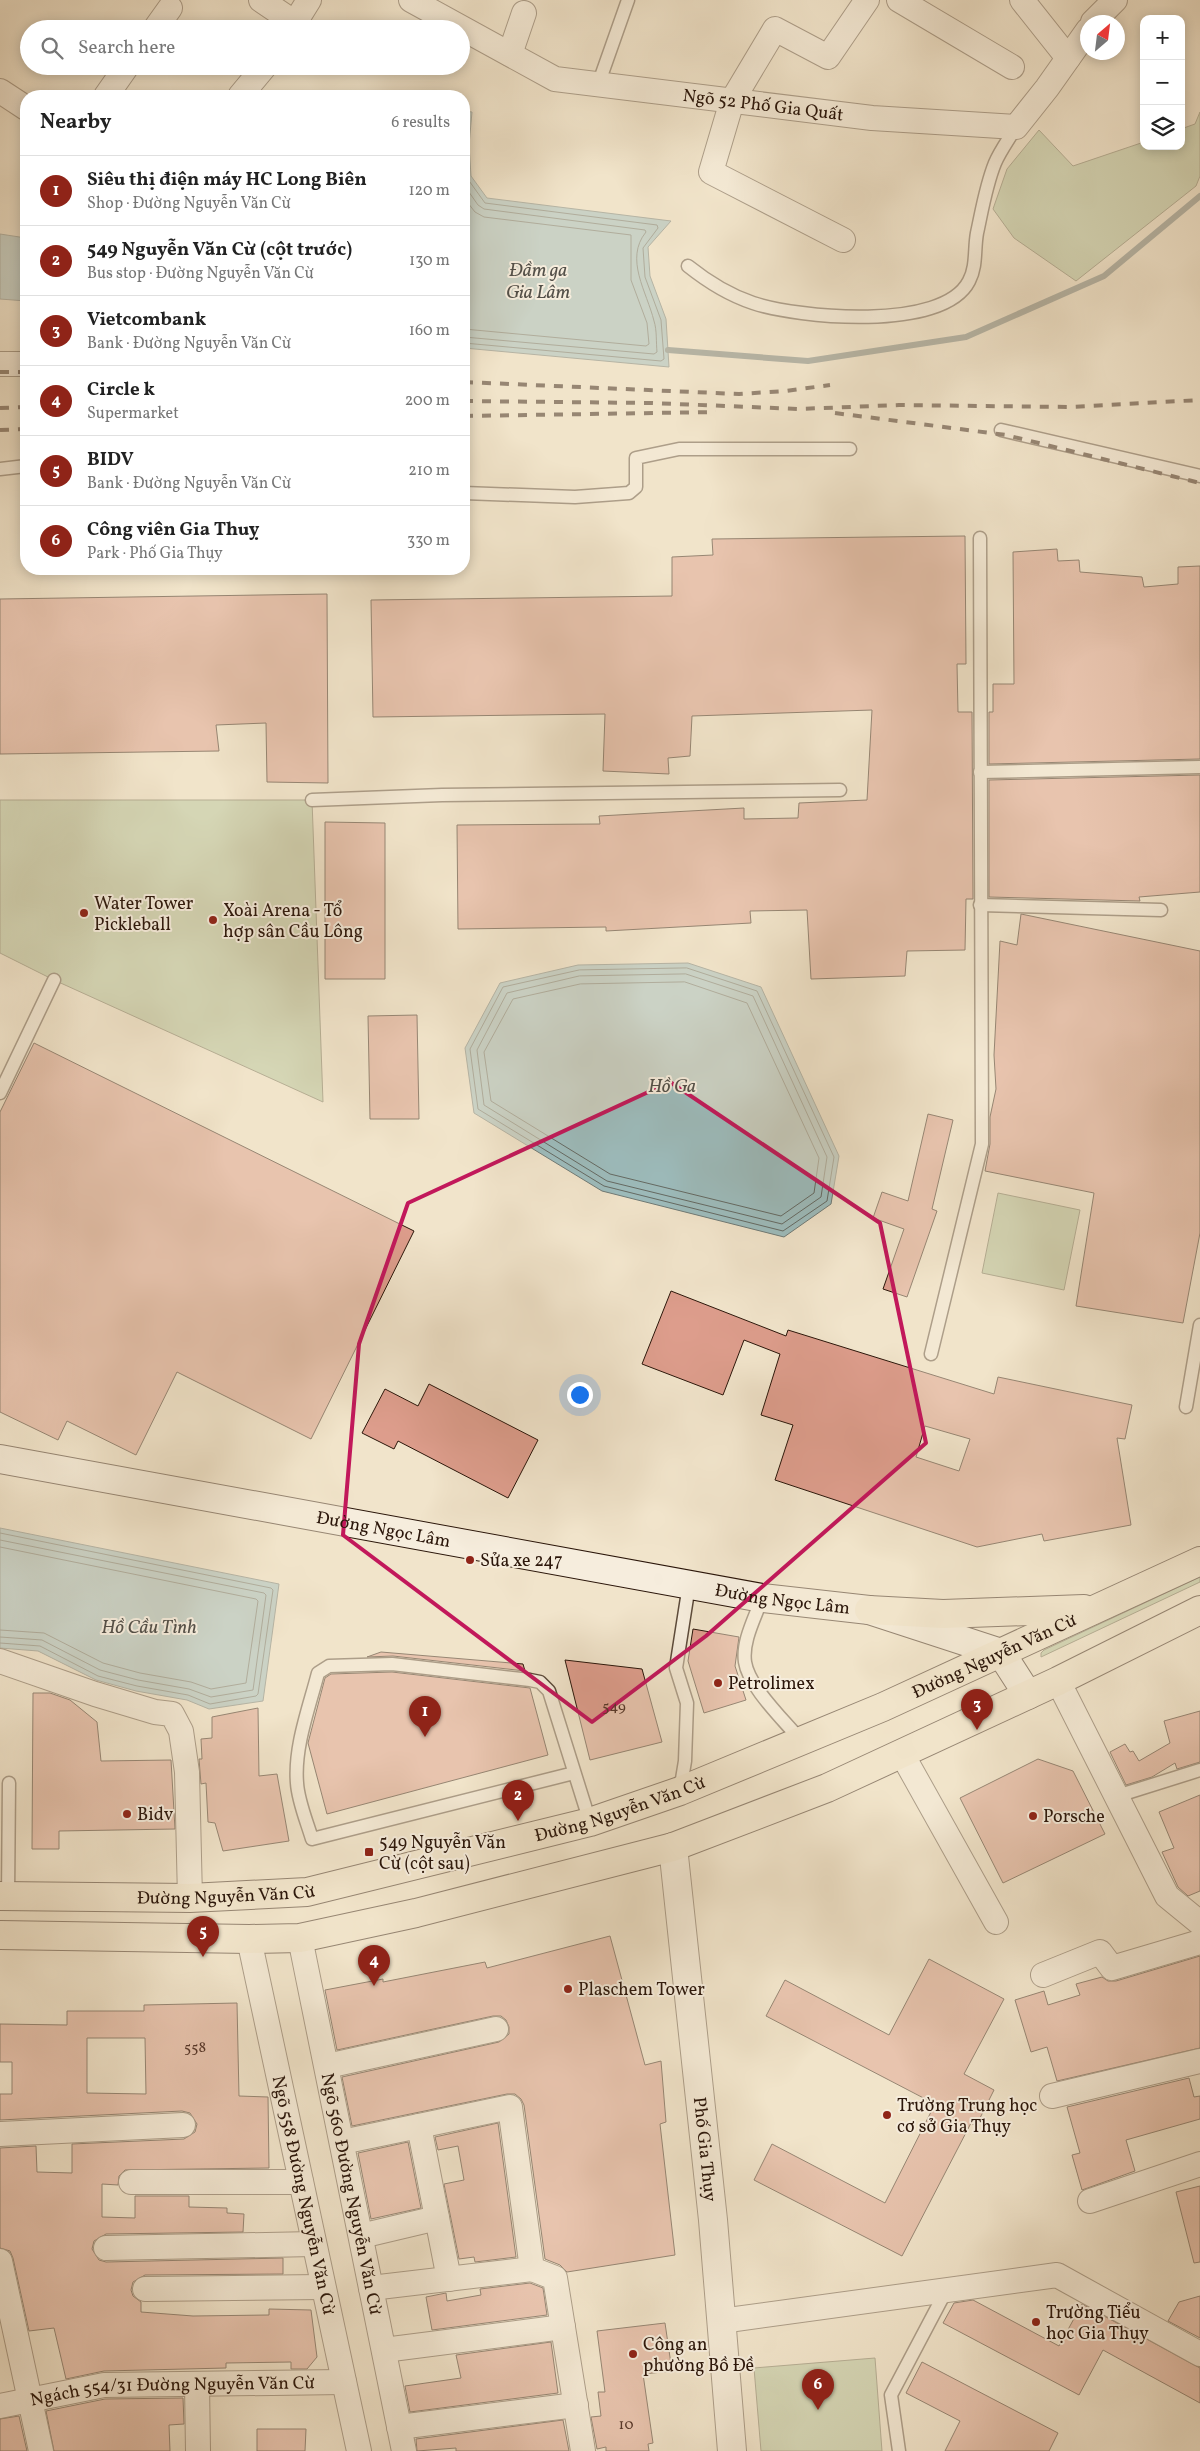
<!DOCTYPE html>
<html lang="en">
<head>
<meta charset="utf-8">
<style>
	body { margin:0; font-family:Vollkorn,serif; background:#f6f6f6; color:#222 }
	.controls { position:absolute; right:15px; top:15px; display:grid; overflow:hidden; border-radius:10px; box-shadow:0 2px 12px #0003 }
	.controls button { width:45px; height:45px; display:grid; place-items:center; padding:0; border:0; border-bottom:1px solid #e0e0e0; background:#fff; color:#222; font:25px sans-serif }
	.compass { position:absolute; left:1080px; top:15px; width:45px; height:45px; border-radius:50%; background:#fff; box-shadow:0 2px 12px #0003; rotate:28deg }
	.you { position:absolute; left:579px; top:1394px; width:18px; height:18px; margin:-12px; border:4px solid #fff; border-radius:50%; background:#1a73e8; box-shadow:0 0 0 8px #1a73e833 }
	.badge { display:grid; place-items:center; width:32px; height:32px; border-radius:50%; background:#8f2418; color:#fff; font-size:16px; font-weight:700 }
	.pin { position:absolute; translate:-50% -41px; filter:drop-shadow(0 1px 2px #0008) }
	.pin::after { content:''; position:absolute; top:26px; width:18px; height:15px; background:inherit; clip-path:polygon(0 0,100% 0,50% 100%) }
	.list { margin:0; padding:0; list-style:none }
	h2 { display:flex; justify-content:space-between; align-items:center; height:65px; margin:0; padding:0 20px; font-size:21px }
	h2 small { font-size:16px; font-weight:400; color:#767676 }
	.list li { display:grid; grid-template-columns:32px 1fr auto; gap:15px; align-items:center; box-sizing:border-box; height:70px; padding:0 20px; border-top:1px solid #e0e0e0 }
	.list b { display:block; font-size:19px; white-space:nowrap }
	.list p { margin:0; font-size:16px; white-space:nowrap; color:#767676 }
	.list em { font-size:16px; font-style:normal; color:#767676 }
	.icon { flex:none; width:28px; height:28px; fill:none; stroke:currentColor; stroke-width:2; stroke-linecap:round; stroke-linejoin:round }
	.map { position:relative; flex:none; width:1200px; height:2451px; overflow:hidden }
	.search { position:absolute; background:#fff; box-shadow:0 2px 12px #0003; left:20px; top:20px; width:450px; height:55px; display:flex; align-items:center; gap:12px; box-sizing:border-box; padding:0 18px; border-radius:28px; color:#767676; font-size:19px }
	.panel { position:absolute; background:#fff; box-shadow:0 2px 12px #0003; left:20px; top:90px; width:450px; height:485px; border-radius:20px }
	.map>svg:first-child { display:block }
</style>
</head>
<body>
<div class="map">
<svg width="1200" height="2451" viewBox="0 0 1200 2451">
	<rect width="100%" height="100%" fill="#f1e4cb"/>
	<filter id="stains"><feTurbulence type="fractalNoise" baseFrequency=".004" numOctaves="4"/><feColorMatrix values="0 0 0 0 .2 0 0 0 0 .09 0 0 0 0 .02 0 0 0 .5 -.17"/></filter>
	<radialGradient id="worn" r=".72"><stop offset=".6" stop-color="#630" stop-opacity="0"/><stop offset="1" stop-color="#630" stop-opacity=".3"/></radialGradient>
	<g fill="#b4c59c" stroke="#706e53">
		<polygon points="1200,112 1200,176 1196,186 1076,281 1014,238 993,209 1007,169 1039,130 1073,166 1144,142 1144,146 1181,146 1181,129 1195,124"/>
		<polygon points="0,800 312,800 323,1102 54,980 0,953"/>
		<polygon points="998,1193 1080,1210 1064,1290 982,1273"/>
		<polygon points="1200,1577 1200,1582 1041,1657 1041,1653 1044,1650"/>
		<polygon points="875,2358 882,2451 761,2451 754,2368"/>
	</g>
	<g fill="#9dbdbe" stroke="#6f7a76">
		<polygon points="464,111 472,112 469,145 471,176 487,198 671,221 648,247 650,276 666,319 669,367 464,348"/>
		<polygon points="0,234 26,238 26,301 0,299"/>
		<polygon points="688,963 761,987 839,1156 831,1204 784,1237 602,1191 474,1113 465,1048 500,983 578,965"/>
		<polygon points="0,1528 279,1584 263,1701 209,1709 187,1700 136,1691 96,1680 38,1651 0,1648"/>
	</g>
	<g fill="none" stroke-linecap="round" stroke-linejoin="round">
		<g stroke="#646a64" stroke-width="1">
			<polyline points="464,146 467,178 485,203 657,225 658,228 643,248 645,277 661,320 664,359 661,361 464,343"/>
			<path d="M464 185 478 205 484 209 645 230 646 232C624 259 647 292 654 321 657 330 656 342 657 352L654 354 464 337"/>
			<polyline points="464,198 475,212 484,217 631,235 631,280 647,323 649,344 646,346 464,329"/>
			<polygon points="687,968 757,991 834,1157 827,1201 783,1231 604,1186 478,1109 470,1049 503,987 579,970"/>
			<polygon points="686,974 753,996 827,1157 821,1197 782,1224 607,1181 484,1105 477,1050 507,993 579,976"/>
			<polygon points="685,982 747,1003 819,1158 814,1193 781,1216 610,1174 491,1101 484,1052 513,999 580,984"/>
			<polyline points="0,1533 271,1588 273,1590 258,1694 256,1696 210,1704 188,1695 137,1686 98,1676 40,1646 0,1643"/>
			<polyline points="0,1540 264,1593 266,1595 253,1690 211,1697 189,1689 138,1680 100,1670 42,1640 0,1637"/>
			<polyline points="0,1547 256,1599 258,1601 246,1683 211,1689 191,1682 140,1673 103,1663 44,1633 0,1630"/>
		</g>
		<polyline stroke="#6f7a76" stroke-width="6" points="668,350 808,361 966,337 1104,276 1200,196"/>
	</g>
	<g fill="#dd9d8c" stroke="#2b160a" fill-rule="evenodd">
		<polygon points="965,536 966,664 957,664 958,712 972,712 973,899 966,899 965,950 907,951 905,976 811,979 807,910 750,911 751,923 606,931 606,927 458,929 457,825 600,824 599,816 744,808 744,819 798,818 799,803 867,800 872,710 692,716 690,756 668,758 669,774 603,771 605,714 373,717 371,600 672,596 672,557 713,555 712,539"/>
		<polygon points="1057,549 1058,561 1079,560 1080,572 1142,577 1144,587 1178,584 1178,567 1200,566 1200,759 989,764 989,712 993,712 993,684 1014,684 1013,552"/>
		<polygon points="327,594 328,783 267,782 266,723 216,725 219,751 0,754 0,599"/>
		<polygon points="1200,775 1200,892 1139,897 1140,901 989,897 989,780"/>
		<polygon points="325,822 385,823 385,979 325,979"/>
		<polygon points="1021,914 1200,951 1200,1233 1183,1323 1076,1306 1094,1193 985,1171 990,1144 990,1117 996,1089 994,1055 1000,941 1017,945"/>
		<polygon points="417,1015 419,1119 370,1119 368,1016"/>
		<polygon points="34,1043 414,1231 311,1439 177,1372 136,1455 67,1421 58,1440 0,1412 0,1112"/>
		<polygon points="928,1114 953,1120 932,1209 937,1211 907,1297 883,1289 904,1229 873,1218 882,1192 908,1201"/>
		<path d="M671 1291 786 1336 788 1330 994 1394 998 1377 1132 1405 1125 1439 1117 1438 1131 1525 1044 1541 1042 1534 977 1547 775 1480 793 1425 761 1415 780 1354 744 1340 723 1395 642 1364ZM925 1426 970 1439 959 1471 916 1457Z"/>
		<polygon points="429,1384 538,1440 508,1498 398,1441 394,1449 362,1433 385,1389 418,1406"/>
		<polygon points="693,1629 739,1637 735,1666 746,1700 704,1713 688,1661"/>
		<polygon points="381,1652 523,1664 525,1671 393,1656 367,1657"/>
		<polygon points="565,1660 642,1669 662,1742 590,1760"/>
		<polygon points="392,1672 530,1688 548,1755 327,1814 308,1743 325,1678 331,1674"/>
		<polygon points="33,1693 50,1693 70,1700 97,1722 101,1761 171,1760 175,1829 59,1831 59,1849 32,1849"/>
		<polygon points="258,1708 259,1776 277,1774 289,1841 223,1851 215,1823 208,1822 206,1783 201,1784 199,1759 202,1759 201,1739 212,1738 212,1717"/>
		<polygon points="1200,1711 1200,1762 1177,1769 1175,1763 1152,1777 1126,1785 1110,1752 1125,1744 1130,1752 1133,1751 1139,1761 1170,1743 1164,1721"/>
		<polygon points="1038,1759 1073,1771 1105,1834 1003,1883 960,1798"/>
		<polygon points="1200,1795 1200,1891 1188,1896 1178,1887 1162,1852 1174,1848 1159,1812"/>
		<polygon points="610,1936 645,2065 661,2061 666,2122 660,2124 675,2255 567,2272 560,2265 545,2259 524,2105 521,2099 515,2094 507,2094 352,2126 342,2077 499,2042 509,2034 509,2027 506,2020 501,2016 493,2016 337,2050 325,1990 383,1979 383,1982 485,1962 487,1968"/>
		<polygon points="1200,1956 1200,2048 1057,2081 1047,2047 1031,2052 1015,2000 1044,1991 1048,2005 1080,1995 1076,1984 1102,1977 1108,1981 1116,1981"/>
		<polygon points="929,1959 1004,1999 964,2074 994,2090 976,2126 971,2123 902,2256 754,2180 772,2144 885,2203 935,2104 766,2016 785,1980 889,2035"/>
		<path d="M237 2003 239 2096 268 2097 269 2168 125 2170 119 2176 118 2185 102 2184V2217L135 2218V2196H189V2207L227 2208V2213L244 2214 243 2232 106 2234 94 2241 92 2249 99 2260 106 2262 283 2258V2274L145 2275 133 2282 131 2290 133 2296 141 2302V2312L193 2316 269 2315V2309L311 2310 317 2357 307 2369H291V2362L226 2363V2368L104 2371 66 2379 54 2328 29 2331 13 2258 10 2251 0 2248V2148L36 2146 37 2172 72 2173V2144L184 2139 195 2132 197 2124 190 2113 182 2111 0 2120V2094H12V2062H0V2024L67 2025V2011H144V2005ZM87 2038H145L146 2094 87 2093Z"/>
		<polygon points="1189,2078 1194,2097 1200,2096 1200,2119 1126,2140 1135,2171 1082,2190 1072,2155 1080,2153 1067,2107"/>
		<polygon points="498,2123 516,2257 475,2262 474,2257 459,2259 444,2184 464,2180 458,2146 438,2150 435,2137"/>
		<polygon points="408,2142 421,2208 371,2219 358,2153"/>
		<polygon points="1200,2186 1200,2262 1194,2263 1176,2192"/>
		<polygon points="530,2283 543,2288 547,2315 432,2330 426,2297 446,2293 447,2301 481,2295 480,2289"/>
		<polygon points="1200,2296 1200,2338 1168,2321 1179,2302"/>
		<polygon points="973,2300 1059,2346 1082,2304 1200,2368 1200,2403 1103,2350 1079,2395 943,2323 954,2303"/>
		<polygon points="665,2323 672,2371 643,2374 653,2443 648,2444 649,2451 606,2451 606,2447 597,2449 591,2417 601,2416 598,2392 605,2392 597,2331"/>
		<polygon points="551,2342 558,2393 410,2412 405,2386 461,2378 456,2355"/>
		<polygon points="922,2362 1058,2433 1049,2451 945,2451 960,2421 906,2393"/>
		<polygon points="183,2398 184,2424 169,2425 170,2451 54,2451 46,2411 105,2399"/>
		<polygon points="19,2416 27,2451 0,2451 0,2419"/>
		<polygon points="563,2420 569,2451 456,2451 456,2448 417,2451 416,2439"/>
		<polygon points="257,2429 306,2429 305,2451 257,2451"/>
	</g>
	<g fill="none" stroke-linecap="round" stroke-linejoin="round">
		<g stroke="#5c4a3a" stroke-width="15">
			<g id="service">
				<polyline points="598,85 628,0"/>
				<path d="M688 266C708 282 729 295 753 303 798 318 943 332 969 281 977 266 974 249 977 233 982 210 986 185 995 163 1000 151 1009 139 1016 127"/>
				<polyline points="1001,430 1200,476"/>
				<polyline points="0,469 26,466"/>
				<polyline points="464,493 575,497 629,493 636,487 636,458 679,449 850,449"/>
				<polyline points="980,772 1200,767"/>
				<polyline points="312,800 442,795 840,790"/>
				<polyline points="980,905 1161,910"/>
				<polyline points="0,1093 54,980"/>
				<polyline points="931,1354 982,1144 980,538"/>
				<polyline points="1186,1407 1200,1325"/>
				<path d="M762 1598C755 1618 742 1641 745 1662 749 1688 786 1722 802 1742"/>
				<path d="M574 1773 312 1839C307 1822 298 1801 297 1783 294 1747 309 1708 318 1673L329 1666 392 1664 530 1680 540 1682 549 1691 590 1822"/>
				<polyline points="680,1791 685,1761 687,1703 676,1668 689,1585"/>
				<polyline points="1117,1796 1200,1770"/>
				<polyline points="8,1896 9,1783"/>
				<polyline points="899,2451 891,2395 947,2289"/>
			</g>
		</g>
		<g stroke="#5c4a3a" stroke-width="26">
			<g id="minor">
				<polyline points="261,0 295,23"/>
				<path id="s1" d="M411 0 555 79 872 118 1016 127 1047 88 1088 30"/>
				<polyline points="899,0 1012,67"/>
				<polyline points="1022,0 1068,58"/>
				<polyline points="1093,22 1115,0"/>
				<polyline points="155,29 170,8"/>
				<polyline points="291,29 309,0"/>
				<polyline points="510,54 524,13"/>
				<polyline points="0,91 26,108"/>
				<polyline points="106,96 127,66"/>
				<polyline points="240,96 265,66"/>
				<polyline points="843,240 711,172 732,101 775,29 828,57 867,0"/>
				<polyline points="0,364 26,364"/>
				<polyline points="0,1661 95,1694 155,1712 172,1714 181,1731 187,1772 190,1898"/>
				<polyline points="1058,1681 1167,1896 1200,1923"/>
				<polyline points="902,1754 996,1922"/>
				<path id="s2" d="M300 1938 404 2451"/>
				<path id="s3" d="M249 1939 359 2451"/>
				<polyline points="1043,1975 1100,1952 1112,1968 1200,1942"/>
				<polyline points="327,2066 496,2029"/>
				<polyline points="1052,2096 1200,2061"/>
				<polyline points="419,2126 449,2279"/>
				<polyline points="0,2134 183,2125"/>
				<polyline points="342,2142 510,2107 532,2269 555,2278 583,2451"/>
				<polyline points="131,2182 301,2182"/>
				<polyline points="1090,2201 1200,2164"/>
				<polyline points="361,2236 437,2218"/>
				<polyline points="106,2248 314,2244"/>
				<polyline points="0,2261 41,2451"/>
				<polyline points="371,2288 532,2269"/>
				<polyline points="145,2289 323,2287"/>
				<polyline points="721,2321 1057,2275 1200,2354"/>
				<polyline points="384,2350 563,2327"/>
				<polyline points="197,2384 198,2451"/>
				<path id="s4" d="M0 2406 104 2385 344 2382"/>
				<polyline points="399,2427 576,2405"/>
			</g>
		</g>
		<g stroke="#5c4a3a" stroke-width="30">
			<g id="tertiary">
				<path id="s5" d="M673 1847 713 2220 732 2451"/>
			</g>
		</g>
		<g stroke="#2b160a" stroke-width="30">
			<g id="secondary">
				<path id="s6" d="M0 1459 762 1598 869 1610 1001 1653 1028 1695"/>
			</g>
		</g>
		<g stroke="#2b160a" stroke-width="30">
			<g id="primary">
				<polyline points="869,1610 943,1614 1084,1609"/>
				<path id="s7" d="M0 1896 190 1898 307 1892 590 1822 680 1791 883 1707 1200 1561"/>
				<polyline points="0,1935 249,1939 300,1938 416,1913 673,1847 827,1788 1058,1681 1200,1610"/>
			</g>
		</g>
		<use href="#service" stroke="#f6eddd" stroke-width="12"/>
		<use href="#minor" stroke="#f6eddd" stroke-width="24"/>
		<use href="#tertiary" stroke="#f6eddd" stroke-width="28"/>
		<use href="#secondary" stroke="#f6eddd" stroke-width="28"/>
		<use href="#primary" stroke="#f1e4cb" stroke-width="28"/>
		<g stroke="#2b160a" stroke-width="4" stroke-dasharray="9 9" stroke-linecap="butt">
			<polyline points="0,372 26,372"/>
			<polyline points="464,382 739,394 786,391 830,385"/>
			<polyline points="464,401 652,403 799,409 899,405 1069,407 1200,400"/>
			<polyline points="0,408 26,407"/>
			<polyline points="835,413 1006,435 1200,483"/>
			<polyline points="464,416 716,412"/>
			<polyline points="0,430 26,429"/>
		</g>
	</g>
	<path d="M0 0H1200V2451H0ZM670 1082 880 1223 926 1443 706 1636 592 1722 343 1535 359 1344 408 1203Z" fill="#f1e4cb" fill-opacity=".55" fill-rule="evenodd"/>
	<path fill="none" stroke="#c2185b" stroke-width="4" stroke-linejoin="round" d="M670 1082 880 1223 926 1443 706 1636 592 1722 343 1535 359 1344 408 1203Z"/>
	<g fill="#8f2418" stroke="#f6eddd" stroke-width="2">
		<circle cx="84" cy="913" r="5"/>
		<circle cx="213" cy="920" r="5"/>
		<circle cx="470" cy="1560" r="5"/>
		<circle cx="718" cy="1683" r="5"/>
		<circle cx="127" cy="1814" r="5"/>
		<circle cx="1033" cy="1816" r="5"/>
		<rect x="364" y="1847" width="10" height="10" rx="2.5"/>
		<circle cx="568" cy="1989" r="5"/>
		<circle cx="887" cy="2115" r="5"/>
		<circle cx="1036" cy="2322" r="5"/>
		<circle cx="633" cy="2354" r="5"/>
	</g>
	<g text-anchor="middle" stroke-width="4" stroke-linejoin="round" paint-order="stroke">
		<g font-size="15" fill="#58382a">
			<text x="614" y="1711">549</text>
			<text x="195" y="2052">558</text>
			<text x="626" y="2429">10</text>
		</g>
		<g font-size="18" fill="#2b160a" stroke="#f6eddd">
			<text dy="6" stroke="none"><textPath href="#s1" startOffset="374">Ngõ 52 Phố Gia Quất</textPath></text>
			<text dy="6" stroke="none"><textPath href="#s6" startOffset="390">Đường Ngọc Lâm</textPath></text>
			<text dy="6" stroke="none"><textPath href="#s6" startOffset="795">Đường Ngọc Lâm</textPath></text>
			<text dy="6" stroke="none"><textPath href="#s7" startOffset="1036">Đường Nguyễn Văn Cừ</textPath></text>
			<text dy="6" stroke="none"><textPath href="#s7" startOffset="631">Đường Nguyễn Văn Cừ</textPath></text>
			<text dy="6" stroke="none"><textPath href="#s7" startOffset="226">Đường Nguyễn Văn Cừ</textPath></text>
			<text dy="6" stroke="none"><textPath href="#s5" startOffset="304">Phố Gia Thụy</textPath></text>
			<text dy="6" stroke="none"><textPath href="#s2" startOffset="261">Ngõ 560 Đường Nguyễn Văn Cừ</textPath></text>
			<text dy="6" stroke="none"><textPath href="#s3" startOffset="262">Ngõ 558 Đường Nguyễn Văn Cừ</textPath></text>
			<text dy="6" stroke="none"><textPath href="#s4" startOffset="174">Ngách 554/31 Đường Nguyễn Văn Cừ</textPath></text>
		</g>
		<g font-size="18" fill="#2b160a" stroke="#f6eddd" text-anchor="start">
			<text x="94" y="909">Water Tower<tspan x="94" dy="21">Pickleball</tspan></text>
			<text x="223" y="916">Xoài Arena - Tổ<tspan x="223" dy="21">hợp sân Cầu Lông</tspan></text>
			<text x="480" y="1566">Sửa xe 247</text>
			<text x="728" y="1689">Petrolimex</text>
			<text x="137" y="1820">Bidv</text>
			<text x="1043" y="1822">Porsche</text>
			<text x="379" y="1848">549 Nguyễn Văn<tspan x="379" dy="21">Cừ (cột sau)</tspan></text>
			<text x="578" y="1995">Plaschem Tower</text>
			<text x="897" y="2111">Trường Trung học<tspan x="897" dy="21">cơ sở Gia Thụy</tspan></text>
			<text x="1046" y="2318">Trường Tiểu<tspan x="1046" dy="21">học Gia Thụy</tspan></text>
			<text x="643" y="2350">Công an<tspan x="643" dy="21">phường Bồ Đề</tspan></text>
		</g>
		<g font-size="19" font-style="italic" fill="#535049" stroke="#f6eddd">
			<text x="538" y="276">Đầm ga<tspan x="538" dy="22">Gia Lâm</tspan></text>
			<text x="672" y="1092">Hồ Ga</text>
			<text x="149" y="1633">Hồ Cầu Tình</text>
		</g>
	</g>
	<rect width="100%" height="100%" filter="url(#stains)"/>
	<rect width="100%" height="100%" fill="url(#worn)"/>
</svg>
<div class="controls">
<button>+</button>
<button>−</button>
<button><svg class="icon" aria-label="layers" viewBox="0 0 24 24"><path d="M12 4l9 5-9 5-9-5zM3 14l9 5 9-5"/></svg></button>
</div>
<svg class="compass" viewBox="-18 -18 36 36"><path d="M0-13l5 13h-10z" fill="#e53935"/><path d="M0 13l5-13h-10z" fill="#767676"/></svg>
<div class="you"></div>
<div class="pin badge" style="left:425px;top:1737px">1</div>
<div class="pin badge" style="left:518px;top:1821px">2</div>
<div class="pin badge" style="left:977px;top:1730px">3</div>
<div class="pin badge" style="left:374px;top:1986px">4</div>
<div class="pin badge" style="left:203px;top:1957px">5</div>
<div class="pin badge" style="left:818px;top:2410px">6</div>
<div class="search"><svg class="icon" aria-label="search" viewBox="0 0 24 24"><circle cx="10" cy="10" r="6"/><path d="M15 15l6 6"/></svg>Search here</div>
<section class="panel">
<h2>Nearby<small>6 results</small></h2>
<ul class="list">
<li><span class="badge">1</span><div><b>Siêu thị điện máy HC Long Biên</b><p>Shop · Đường Nguyễn Văn Cừ</p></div><em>120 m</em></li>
<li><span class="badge">2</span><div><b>549 Nguyễn Văn Cừ (cột trước)</b><p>Bus stop · Đường Nguyễn Văn Cừ</p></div><em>130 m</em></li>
<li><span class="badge">3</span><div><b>Vietcombank</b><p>Bank · Đường Nguyễn Văn Cừ</p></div><em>160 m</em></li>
<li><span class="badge">4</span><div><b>Circle k</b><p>Supermarket</p></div><em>200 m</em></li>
<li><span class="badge">5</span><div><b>BIDV</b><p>Bank · Đường Nguyễn Văn Cừ</p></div><em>210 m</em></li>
<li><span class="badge">6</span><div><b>Công viên Gia Thuỵ</b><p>Park · Phố Gia Thụy</p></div><em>330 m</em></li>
</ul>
</section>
</div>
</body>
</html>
